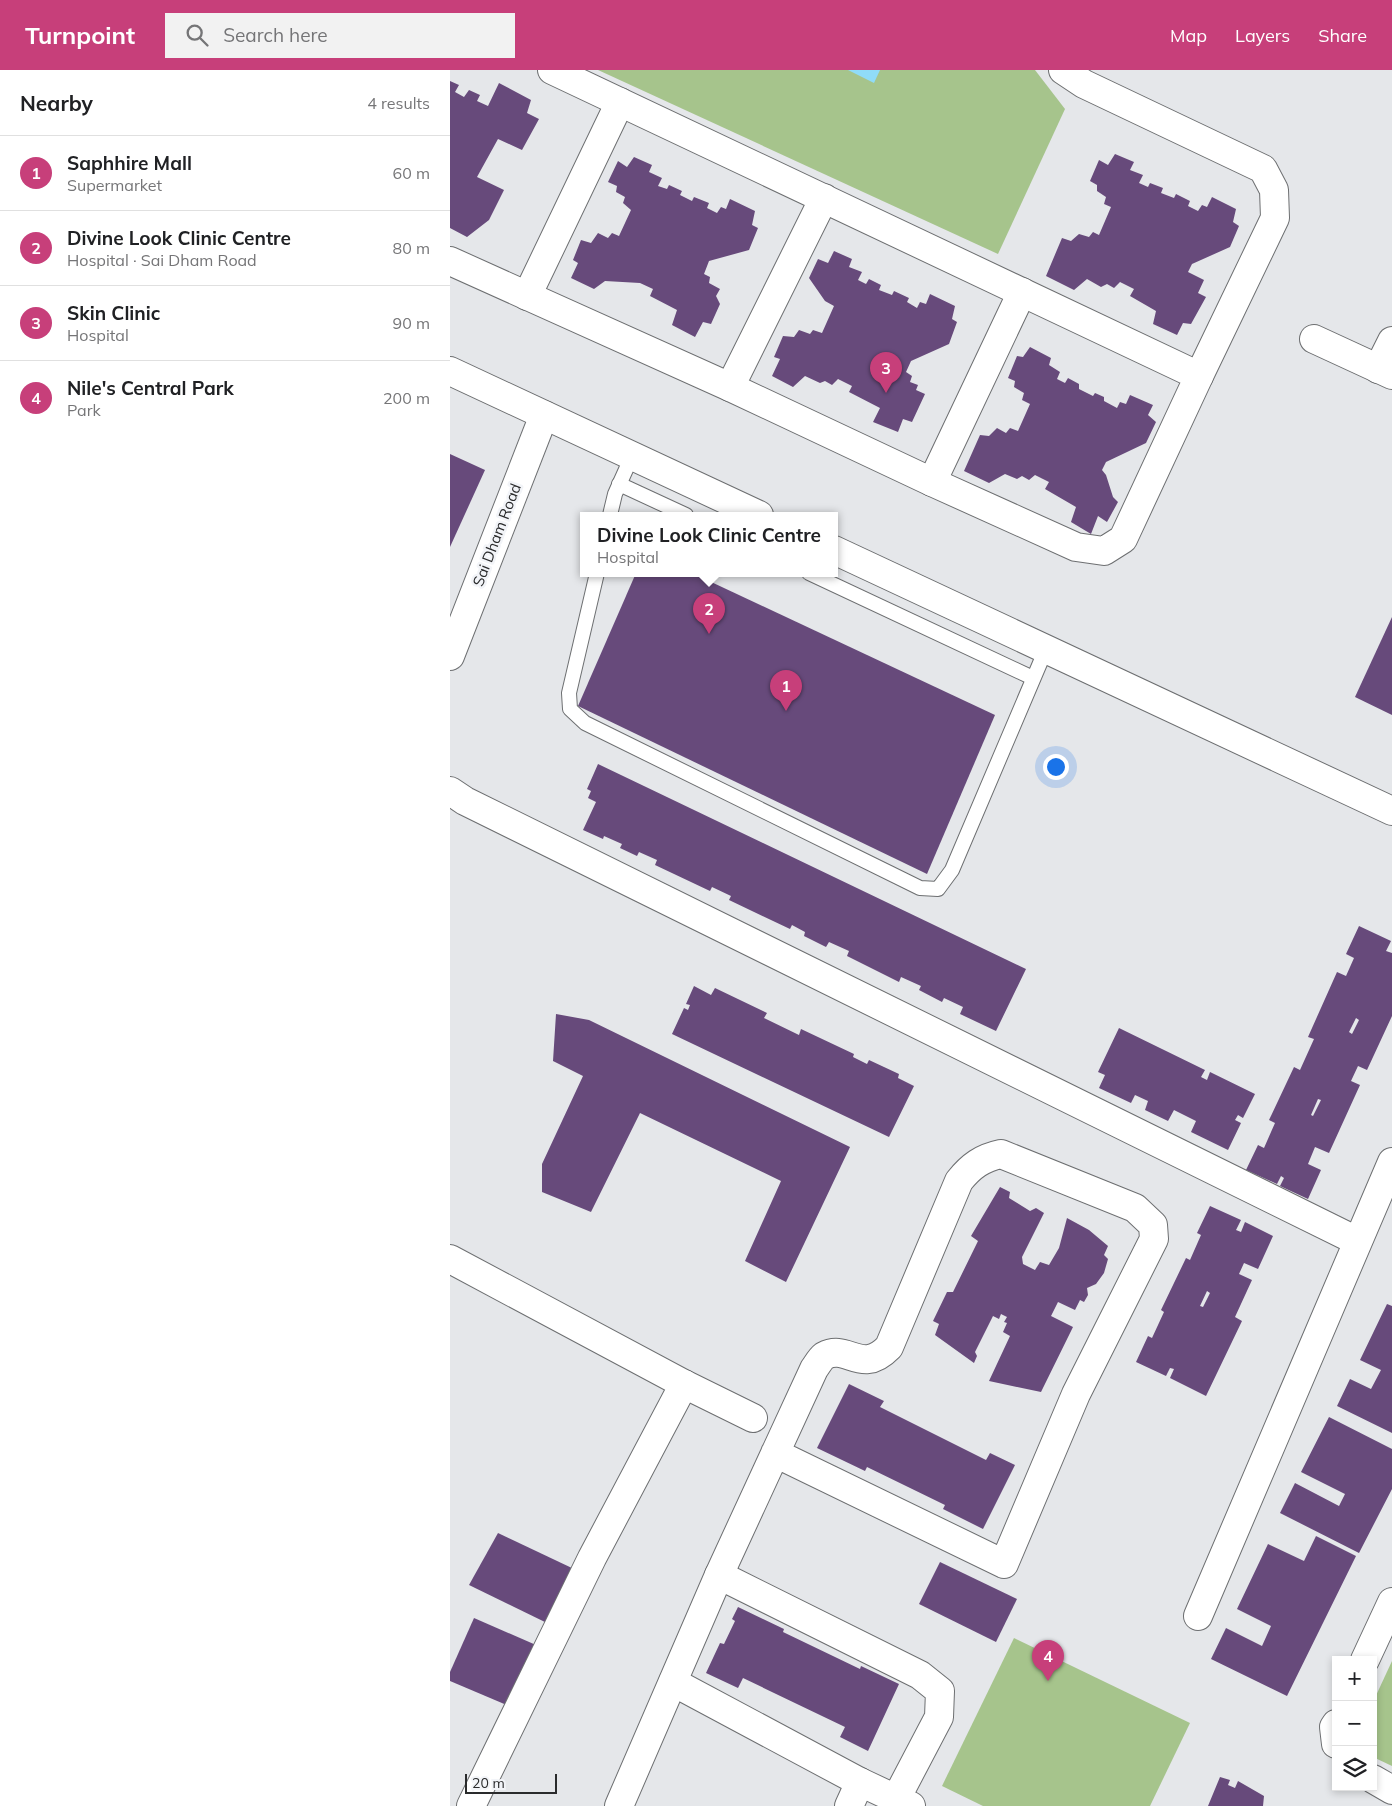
<!DOCTYPE html>
<html lang="en">
<head>
<meta charset="utf-8">
<style>
	body { margin:0; font-family:Mulish,sans-serif; background:#f2f2f2; color:#202124 }
	.controls { position:absolute; right:15px; bottom:15px; display:grid; overflow:hidden; border-radius:0px; box-shadow:0 2px 8px #0003 }
	.controls button { width:45px; height:45px; display:grid; place-items:center; padding:0; border:0; border-bottom:1px solid #e0e0e0; background:#fff; color:#202124; font:25px sans-serif }
	.scale { position:absolute; left:15px; bottom:12px; width:92px; box-sizing:border-box; padding-left:5px; border:2px solid #2a2b2c; border-top:0; font-size:14px; line-height:18px; white-space:nowrap; color:#2a2b2c; -webkit-text-stroke:4px #f2f4f8; paint-order:stroke }
	.you { position:absolute; left:605px; top:696px; width:18px; height:18px; margin:-12px; border:4px solid #fff; border-radius:50%; background:#1a73e8; box-shadow:0 0 0 8px #1a73e833 }
	.badge { display:grid; place-items:center; width:32px; height:32px; border-radius:50%; background:#c73f7a; color:#fff; font-size:16px; font-weight:700 }
	.pin { position:absolute; translate:-50% -41px; filter:drop-shadow(0 1px 2px #0008) }
	.pin::after { content:''; position:absolute; top:26px; width:18px; height:15px; background:inherit; clip-path:polygon(0 0,100% 0,50% 100%) }
	.popup { position:absolute; left:130px; top:442px; width:258px; height:65px; box-sizing:border-box; display:grid; place-content:center; border-radius:0px; background:#fff; filter:drop-shadow(0 1px 4px #0005); font-size:16px; white-space:nowrap; color:#757577 }
	.popup b { font-size:19px; color:#202124 }
	.popup::after { content:''; position:absolute; left:50%; top:100%; margin-left:-10px; border:10px solid transparent; border-top-color:#fff }
	.list { margin:0; padding:0; list-style:none }
	h2 { display:flex; justify-content:space-between; align-items:center; height:65px; margin:0; padding:0 20px; font-size:21px }
	h2 small { font-size:16px; font-weight:400; color:#757577 }
	.list li { display:grid; grid-template-columns:32px 1fr auto; gap:15px; align-items:center; box-sizing:border-box; height:75px; padding:0 20px; border-top:1px solid #e0e0e0 }
	.list b { display:block; font-size:19px; white-space:nowrap }
	.list p { margin:0; font-size:16px; white-space:nowrap; color:#757577 }
	.list em { font-size:16px; font-style:normal; color:#757577 }
	.icon { flex:none; width:28px; height:28px; fill:none; stroke:currentColor; stroke-width:2; stroke-linecap:round; stroke-linejoin:round }
	.map { position:relative; flex:none; width:942px; height:1736px; overflow:hidden }
	header { display:flex; align-items:center; gap:30px; box-sizing:border-box; height:70px; padding:0 25px; background:#c73f7a; color:#fff }
	header strong { font-size:24px }
	nav { display:flex; gap:28px; margin-inline-start:auto; font-size:18px }
	.search { width:350px; height:45px; background:#f2f2f2; display:flex; align-items:center; gap:12px; box-sizing:border-box; padding:0 18px; border-radius:0px; color:#757577; font-size:19px }
	main { display:flex }
	aside { flex:1; background:#fff }
	.map>svg:first-child { display:block }
</style>
</head>
<body>
<header>
<strong>Turnpoint</strong>
<div class="search"><svg class="icon" aria-label="search" viewBox="0 0 24 24"><circle cx="10" cy="10" r="6"/><path d="M15 15l6 6"/></svg>Search here</div>
<nav><a>Map</a><a>Layers</a><a>Share</a></nav>
</header>
<main>
<aside>
<h2>Nearby<small>4 results</small></h2>
<ul class="list">
<li><span class="badge">1</span><div><b>Saphhire Mall</b><p>Supermarket</p></div><em>60 m</em></li>
<li><span class="badge">2</span><div><b>Divine Look Clinic Centre</b><p>Hospital · Sai Dham Road</p></div><em>80 m</em></li>
<li><span class="badge">3</span><div><b>Skin Clinic</b><p>Hospital</p></div><em>90 m</em></li>
<li><span class="badge">4</span><div><b>Nile's Central Park</b><p>Park</p></div><em>200 m</em></li>
</ul>
</aside>
<div class="map">
<svg width="942" height="1736" viewBox="0 0 942 1736">
	<rect width="100%" height="100%" fill="#e5e7ea"/>
	<g fill="#a6c48c">
		<polygon points="148,0 585,0 615,39 548,184"/>
		<polygon points="564,1568 740,1653 700,1736 533,1736 492,1716"/>
		<polygon points="942,1591 942,1696 923,1687 923,1632"/>
	</g>
	<polygon fill="#90dcf8" points="398,0 430,0 424,13"/>
	<g fill="#674a7b" fill-rule="evenodd">
		<polygon points="0,11 9,15 5,22 14,27 19,20 30,25 27,31 38,36 49,13 81,30 77,43 89,49 72,80 48,69 27,107 54,120 39,150 17,167 0,158"/>
		<polygon points="665,84 684,92 680,100 693,105 689,113 698,117 700,113 713,118 711,123 724,128 726,124 740,131 738,136 748,141 752,135 757,137 762,127 786,139 783,152 789,156 780,177 742,194 738,202 754,210 748,223 756,227 741,254 733,253 727,265 703,254 706,241 680,226 684,219 670,212 664,218 657,214 651,217 637,209 624,220 596,206 612,168 621,171 629,164 639,167 643,162 649,165 661,137 654,134 656,127 647,121 647,115 640,111 649,90 658,95"/>
		<polygon points="184,87 202,95 199,102 212,108 208,116 217,119 219,115 232,121 230,125 242,131 244,127 259,133 257,138 267,143 271,137 276,139 280,129 305,141 302,155 308,158 299,180 259,191 254,204 260,207 259,213 270,219 266,226 270,234 261,254 253,252 245,267 222,255 227,240 200,226 203,219 190,213 155,211 144,219 121,208 128,193 123,190 131,170 141,173 148,163 158,168 162,163 169,166 181,140 173,133 175,127 166,122 167,116 158,112 168,91 177,97"/>
		<polygon points="384,181 402,189 399,197 412,202 408,210 416,214 419,209 431,215 429,220 442,225 444,221 459,228 457,232 467,238 470,232 476,234 480,224 505,236 502,249 507,252 499,274 461,291 456,302 462,306 460,312 468,315 466,320 475,324 462,352 453,349 448,362 423,352 430,338 399,322 402,316 388,309 382,315 375,311 370,313 355,306 343,317 322,306 330,289 324,287 333,266 344,267 349,260 360,264 363,260 372,263 384,236 375,231 359,208 368,189 378,193"/>
		<polygon points="580,277 601,288 599,295 610,302 607,309 615,313 618,308 629,314 629,319 643,326 645,323 654,327 654,331 667,338 670,332 676,334 680,325 703,335 698,345 706,352 696,373 656,392 652,400 656,405 663,427 668,432 657,452 648,446 641,464 621,452 626,437 595,419 599,412 585,405 579,410 572,406 567,409 555,404 539,413 514,401 530,365 539,366 547,358 556,363 560,358 568,361 580,334 572,330 574,323 564,317 565,311 558,308 567,286 573,287"/>
		<polygon points="0,384 35,400 0,477"/>
		<polygon points="186,503 242,503 545,645 477,804 128,636"/>
		<polygon points="942,547 942,645 905,627"/>
		<polygon points="148,694 576,899 546,961 510,944 513,937 494,928 492,932 469,920 471,916 451,907 449,912 397,886 399,881 379,872 376,877 354,866 355,862 342,855 340,859 279,830 281,826 262,817 260,821 205,795 207,790 189,782 187,786 170,778 172,774 154,766 153,769 133,760 146,732 138,728 141,721 137,719"/>
		<path d="M909 856 941 871 936 881 942 883V946L917 1000 908 996 901 1011 910 1015 879 1083 865 1077 858 1094 871 1100 858 1129 830 1116 834 1108 831 1106 827 1114 796 1100 808 1075 814 1078 825 1053 819 1050 844 997 850 1000 864 969 858 967 887 902 896 906 904 888 896 884ZM906 948 909 950 902 964 899 962ZM868 1029 871 1030 863 1046 861 1045Z"/>
		<polygon points="244,916 261,925 265,918 317,943 314,948 349,965 351,959 404,984 403,987 417,994 419,990 449,1004 448,1008 464,1016 439,1067 222,964 234,938 238,940 240,935 236,934"/>
		<polygon points="106,944 139,950 400,1077 336,1212 295,1191 331,1111 190,1043 141,1142 92,1122 92,1094 133,1006 103,991"/>
		<polygon points="669,958 755,1000 751,1007 757,1010 760,1002 805,1024 793,1048 788,1045 785,1050 791,1053 778,1080 741,1062 746,1051 724,1040 718,1051 695,1040 698,1031 685,1025 681,1033 649,1018 655,1005 648,1002"/>
		<polygon points="550,1117 560,1122 559,1128 580,1141 586,1138 594,1143 572,1187 573,1194 585,1200 590,1192 599,1195 609,1178 617,1148 639,1160 658,1176 654,1185 658,1189 654,1203 646,1214 637,1218 638,1225 634,1232 630,1230 625,1240 608,1232 601,1246 623,1257 591,1322 539,1311 560,1266 553,1262 557,1253 554,1252 557,1247 551,1244 549,1249 543,1246 525,1282 527,1286 524,1293 485,1265 489,1254 483,1251 497,1222 503,1222 528,1171 521,1166"/>
		<path d="M760 1136 791 1150 786 1160 791 1162 795 1152 823 1166 808 1199 794 1193 789 1204 802 1210 785 1247 792 1251 756 1326 720 1308 724 1299 720 1298 716 1306 686 1292 698 1266 702 1268 714 1242 711 1240 736 1188 740 1190 751 1165 747 1163ZM757 1221 760 1223 753 1237 750 1236Z"/>
		<polygon points="937,1234 942,1236 942,1363 887,1336 900,1309 921,1319 931,1300 910,1290"/>
		<polygon points="399,1314 434,1331 430,1337 536,1390 540,1383 565,1395 533,1459 493,1439 495,1435 417,1397 415,1401 367,1378"/>
		<polygon points="879,1347 942,1379 942,1419 909,1483 830,1443 845,1413 889,1436 895,1424 851,1402"/>
		<polygon points="48,1463 124,1499 99,1554 19,1515"/>
		<polygon points="866,1466 906,1486 837,1626 761,1589 776,1558 812,1576 821,1556 787,1539 818,1474 854,1491"/>
		<polygon points="490,1492 567,1529 546,1572 469,1534"/>
		<polygon points="288,1537 334,1559 333,1562 410,1599 411,1596 449,1614 418,1681 390,1667 395,1657 293,1608 288,1618 256,1603 270,1573 274,1574 285,1551 282,1549"/>
		<polygon points="24,1548 86,1575 59,1636 0,1611 0,1602"/>
		<polygon points="770,1707 780,1710 778,1715 785,1718 788,1711 814,1726 813,1736 758,1736"/>
	</g>
	<g fill="none" stroke-linecap="round" stroke-linejoin="round">
		<g stroke="#6d6f71" stroke-width="16">
			<g id="service">
				<polyline points="169,414 236,445"/>
				<polyline points="160,445 165,424 182,386"/>
				<polyline points="147,503 119,623 120,639 135,653 470,818 488,819 502,800 596,579"/>
				<polyline points="359,503 583,608"/>
			</g>
		</g>
		<g stroke="#6d6f71" stroke-width="30">
			<g id="minor">
				<polyline points="613,0 634,14 813,99 824,120 825,148 749,306"/>
				<polyline points="0,191 280,317 482,412 626,477 654,481 673,469 749,306 102,0"/>
				<polyline points="77,226 170,32"/>
				<polyline points="864,269 942,305"/>
				<polyline points="928,299 942,271"/>
				<polyline points="280,317 374,128"/>
				<polyline points="482,412 572,222"/>
				<polyline points="0,721 15,731 907,1171"/>
				<polyline points="0,1189 234,1314 303,1348"/>
				<polyline points="269,1505 470,1605 490,1621 489,1647 446,1729"/>
				<polyline points="748,1546 942,1092"/>
				<polyline points="915,1590 942,1532"/>
				<polyline points="223,1612 410,1712 461,1736"/>
				<polyline points="886,1654 884,1657 886,1674"/>
				<polyline points="923,1709 942,1720"/>
				<polyline points="21,1736 142,1488 234,1314"/>
				<path d="M169 1736 269 1505 364 1299C367 1295 370 1289 374 1286 398 1273 411 1306 439 1277L509 1111C521 1096 532 1088 551 1084L685 1138 703 1155 704 1169 626 1324 554 1494 325 1383"/>
				<polyline points="399,1736 410,1712"/>
			</g>
		</g>
		<g stroke="#6d6f71" stroke-width="30">
			<g id="tertiary">
				<polyline points="0,301 309,445"/>
				<polyline points="384,480 942,741"/>
				<polyline points="0,586 94,345"/>
			</g>
		</g>
		<use href="#service" stroke="#fff" stroke-width="14"/>
		<use href="#minor" stroke="#fff" stroke-width="28"/>
		<use href="#tertiary" stroke="#fff" stroke-width="28"/>
	</g>
	<g text-anchor="middle" stroke-width="5" stroke-linejoin="round" paint-order="stroke">
		<g font-size="15" fill="#2a2b2c" stroke="#f2f4f8">
			<text transform="translate(47 465) rotate(-69)" y="5">Sai Dham Road</text>
		</g>
	</g>
</svg>
<div class="controls">
<button>+</button>
<button>−</button>
<button><svg class="icon" aria-label="layers" viewBox="0 0 24 24"><path d="M12 4l9 5-9 5-9-5zM3 14l9 5 9-5"/></svg></button>
</div>
<div class="scale">20 m</div>
<div class="you"></div>
<div class="pin badge" style="left:336px;top:641px">1</div>
<div class="pin badge" style="left:259px;top:564px">2</div>
<div class="popup"><b>Divine Look Clinic Centre</b>Hospital</div>
<div class="pin badge" style="left:436px;top:323px">3</div>
<div class="pin badge" style="left:598px;top:1611px">4</div>
</div>
</main>
</body>
</html>
